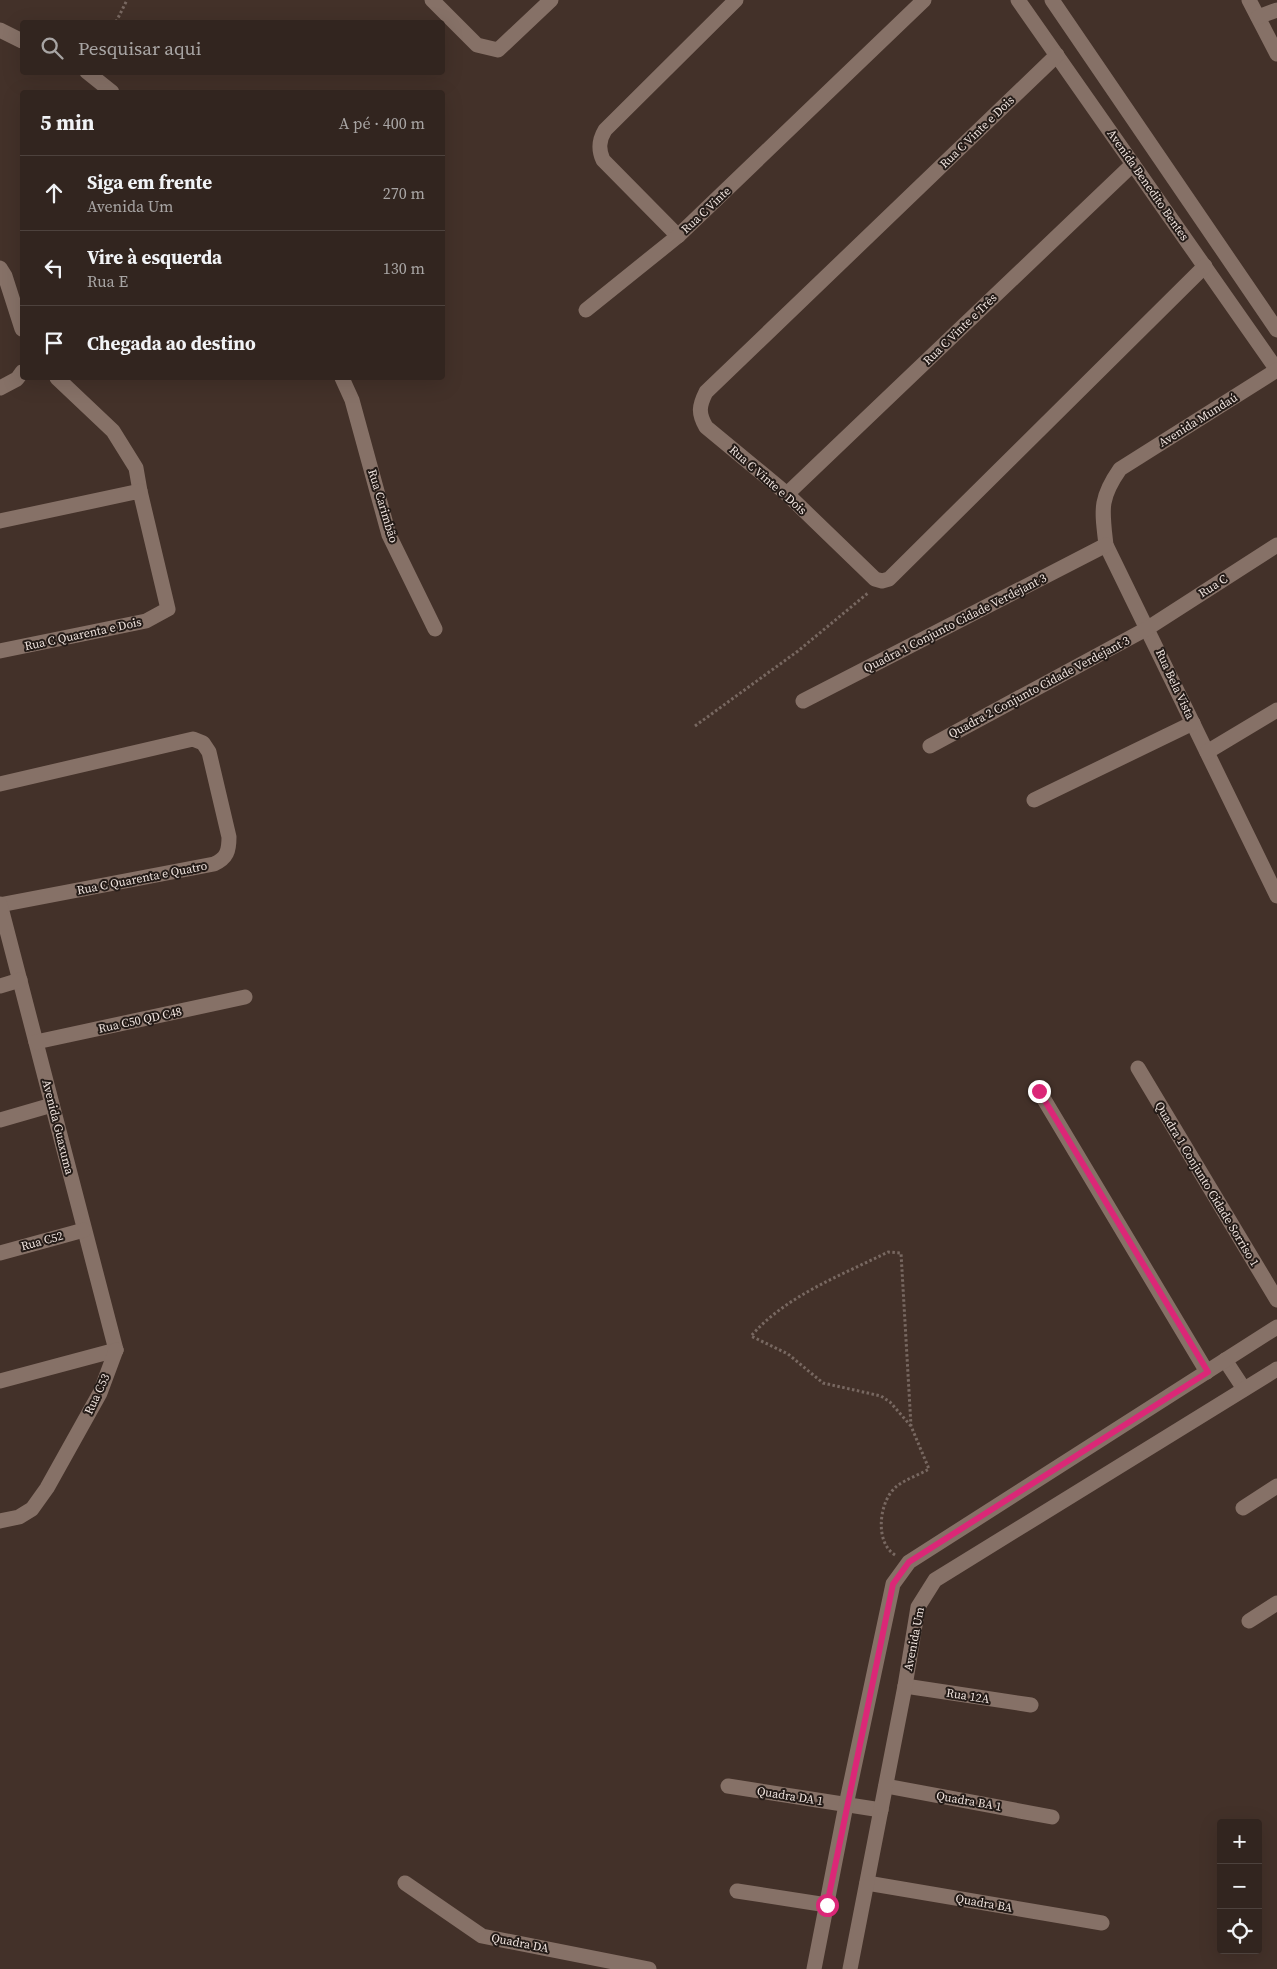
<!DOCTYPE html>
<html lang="pt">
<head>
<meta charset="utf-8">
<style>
	body { margin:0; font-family:"Source Serif 4",serif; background:#3d312c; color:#f1f3f6 }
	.controls { position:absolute; right:15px; bottom:15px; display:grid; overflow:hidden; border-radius:5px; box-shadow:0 5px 20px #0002 }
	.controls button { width:45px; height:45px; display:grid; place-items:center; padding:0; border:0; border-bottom:1px solid #4d423d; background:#32251f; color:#f1f3f6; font:25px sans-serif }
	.stop { position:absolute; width:15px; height:15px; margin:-11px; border:4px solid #db2777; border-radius:50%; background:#fff }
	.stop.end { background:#db2777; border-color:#fff; box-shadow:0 1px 5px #0008 }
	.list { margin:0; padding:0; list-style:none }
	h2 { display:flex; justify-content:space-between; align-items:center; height:65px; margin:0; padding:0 20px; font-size:21px }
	h2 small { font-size:16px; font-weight:400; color:#a8a5a4 }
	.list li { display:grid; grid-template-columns:32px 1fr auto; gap:15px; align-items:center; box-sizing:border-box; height:75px; padding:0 20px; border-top:1px solid #4d423d }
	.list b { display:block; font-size:19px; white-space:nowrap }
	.list p { margin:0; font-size:16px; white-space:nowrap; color:#a8a5a4 }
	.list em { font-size:16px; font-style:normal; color:#a8a5a4 }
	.icon { flex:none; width:28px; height:28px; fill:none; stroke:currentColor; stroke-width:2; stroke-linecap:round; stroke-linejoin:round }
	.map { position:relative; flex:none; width:1277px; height:1969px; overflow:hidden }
	.search { position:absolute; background:#32251f; box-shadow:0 5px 20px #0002; left:20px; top:20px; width:425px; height:55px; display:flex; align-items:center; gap:12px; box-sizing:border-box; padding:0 18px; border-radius:5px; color:#a8a5a4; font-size:19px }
	.panel { position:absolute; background:#32251f; box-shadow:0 5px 20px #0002; left:20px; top:90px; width:425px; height:290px; border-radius:5px }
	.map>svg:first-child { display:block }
</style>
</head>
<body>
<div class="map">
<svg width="1277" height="1969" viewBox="0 0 1277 1969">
	<rect width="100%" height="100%" fill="#433129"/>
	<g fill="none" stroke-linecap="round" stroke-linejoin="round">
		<g stroke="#786861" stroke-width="3" stroke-dasharray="2.5 2.5" stroke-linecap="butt">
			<polyline points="116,22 127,0"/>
			<polyline points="695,726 798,651 868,593"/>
			<path d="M895 1555C874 1542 879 1500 897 1486 906 1479 919 1475 929 1469L911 1426 901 1253 888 1252C840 1276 787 1295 751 1336L788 1354 823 1383 881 1396 890 1402 911 1426"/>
		</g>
		<g stroke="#867167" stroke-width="15">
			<polyline points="432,0 477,45 498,50 551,0"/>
			<path d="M736 0 605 130C599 140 598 149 603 160L678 236 924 0"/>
			<polyline points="1018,0 1277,370"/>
			<polyline points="1052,0 1277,330"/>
			<polyline points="1249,0 1277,54"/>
			<polyline points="1258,17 1277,10"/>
			<polyline points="0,30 22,41"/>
			<path d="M1057 55 706 392C699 406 698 413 706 427L787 494 875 579 882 581 889 579 1205 266"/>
			<polyline points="87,72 112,92"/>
			<polyline points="0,268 5,276 22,329"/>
			<polyline points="586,310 678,236"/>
			<path d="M1277 370 1120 469C1099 499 1102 510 1106 545L1277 896"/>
			<polyline points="57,378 113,431 136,468 140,491"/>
			<polyline points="342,378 352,400 389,535 435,629"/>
			<polyline points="0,388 17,379 22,372"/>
			<polyline points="787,494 1133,164"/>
			<polyline points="0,521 140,491 168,609 146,621 0,651"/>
			<polyline points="803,701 1106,545"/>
			<polyline points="930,746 1148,628 1277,545"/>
			<polyline points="1207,752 1277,710"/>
			<path d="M0 784 193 739 203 743 209 752 229 837C229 851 227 858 214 864L0 905"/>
			<polyline points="1034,800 1193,723"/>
			<polyline points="0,904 116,1350"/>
			<polyline points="0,986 20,980"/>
			<polyline points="36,1042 245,997"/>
			<polyline points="1138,1068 1277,1300"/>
			<polyline points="1039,1091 1207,1372"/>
			<polyline points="0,1120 52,1105"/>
			<polyline points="0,1253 84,1230"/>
			<polyline points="1225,1360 1244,1389"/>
			<polyline points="0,1381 116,1350"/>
			<polyline points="1243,1508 1277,1486"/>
			<polyline points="0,1521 19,1517 32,1509 47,1488 100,1393 116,1350"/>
			<polyline points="1249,1621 1277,1603"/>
			<polyline points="905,1686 1031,1705"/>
			<polyline points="728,1786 881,1810"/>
			<polyline points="886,1786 1052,1817"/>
			<polyline points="405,1883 482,1936 649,1969"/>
			<polyline points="867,1883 1102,1923"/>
			<polyline points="737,1891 827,1905"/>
			<polyline points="814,1969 846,1805 893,1584 909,1562 1277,1327"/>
			<polyline points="850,1969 905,1686 918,1607 935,1580 1277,1369"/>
		</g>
	</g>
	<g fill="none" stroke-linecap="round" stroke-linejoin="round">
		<polyline stroke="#db2777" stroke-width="6" points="827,1905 893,1584 909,1562 1208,1372 1039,1091"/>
	</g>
	<g text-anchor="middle" stroke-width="4" stroke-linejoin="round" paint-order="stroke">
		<g font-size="12" fill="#efe3de" stroke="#241b17">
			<text transform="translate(977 132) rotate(-44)" y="4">Rua C Vinte e Dois</text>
			<text transform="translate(1148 185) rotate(55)" y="4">Avenida Benedito Bentes</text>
			<text transform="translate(706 210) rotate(-43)" y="4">Rua C Vinte</text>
			<text transform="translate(960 329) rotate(-44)" y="4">Rua C Vinte e Três</text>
			<text transform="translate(1198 420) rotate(-32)" y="4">Avenida Mundaú</text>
			<text transform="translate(768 480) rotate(41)" y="4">Rua C Vinte e Dois</text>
			<text transform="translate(383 506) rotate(73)" y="4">Rua Carimbão</text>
			<text transform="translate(1213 586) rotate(-33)" y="4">Rua C</text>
			<text transform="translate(955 623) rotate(-27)" y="4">Quadra 1 Conjunto Cidade Verdejant 3</text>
			<text transform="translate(83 634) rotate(-12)" y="4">Rua C Quarenta e Dois</text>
			<text transform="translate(1175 684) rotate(65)" y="4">Rua Bela Vista</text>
			<text transform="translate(1039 687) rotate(-28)" y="4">Quadra 2 Conjunto Cidade Verdejant 3</text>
			<text transform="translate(142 878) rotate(-11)" y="4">Rua C Quarenta e Quatro</text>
			<text transform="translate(140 1020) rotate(-12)" y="4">Rua C50 QD C48</text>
			<text transform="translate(58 1127) rotate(76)" y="4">Avenida Guaxuma</text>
			<text transform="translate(1207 1184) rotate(59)" y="4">Quadra 1 Conjunto Cidade Sorriso 1</text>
			<text transform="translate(42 1241) rotate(-15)" y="4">Rua C52</text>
			<text transform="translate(97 1394) rotate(-65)" y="4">Rua C53</text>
			<text transform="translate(914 1639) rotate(-79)" y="4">Avenida Um</text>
			<text transform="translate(968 1696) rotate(9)" y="4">Rua 12A</text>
			<text transform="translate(790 1796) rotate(9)" y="4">Quadra DA 1</text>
			<text transform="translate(969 1801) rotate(10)" y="4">Quadra BA 1</text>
			<text transform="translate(984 1903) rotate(10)" y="4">Quadra BA</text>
			<text transform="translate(520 1943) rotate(11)" y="4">Quadra DA</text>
		</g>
	</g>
</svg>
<div class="controls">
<button>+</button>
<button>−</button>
<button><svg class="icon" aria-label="locate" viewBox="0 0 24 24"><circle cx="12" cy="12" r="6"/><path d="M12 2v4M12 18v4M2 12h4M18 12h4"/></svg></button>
</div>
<div class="stop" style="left:827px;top:1905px"></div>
<div class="stop end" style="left:1039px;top:1091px"></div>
<div class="search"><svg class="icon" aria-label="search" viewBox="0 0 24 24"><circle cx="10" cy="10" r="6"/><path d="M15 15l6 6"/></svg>Pesquisar aqui</div>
<section class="panel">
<h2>5 min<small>A pé · 400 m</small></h2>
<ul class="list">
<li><svg class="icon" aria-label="ahead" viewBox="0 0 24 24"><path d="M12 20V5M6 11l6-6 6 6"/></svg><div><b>Siga em frente</b><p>Avenida Um</p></div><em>270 m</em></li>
<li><svg class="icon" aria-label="left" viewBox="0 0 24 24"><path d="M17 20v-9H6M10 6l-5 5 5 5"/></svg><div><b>Vire à esquerda</b><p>Rua E</p></div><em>130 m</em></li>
<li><svg class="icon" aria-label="arrive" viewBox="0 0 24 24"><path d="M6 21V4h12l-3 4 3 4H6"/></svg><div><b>Chegada ao destino</b></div></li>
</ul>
</section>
</div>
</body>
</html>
